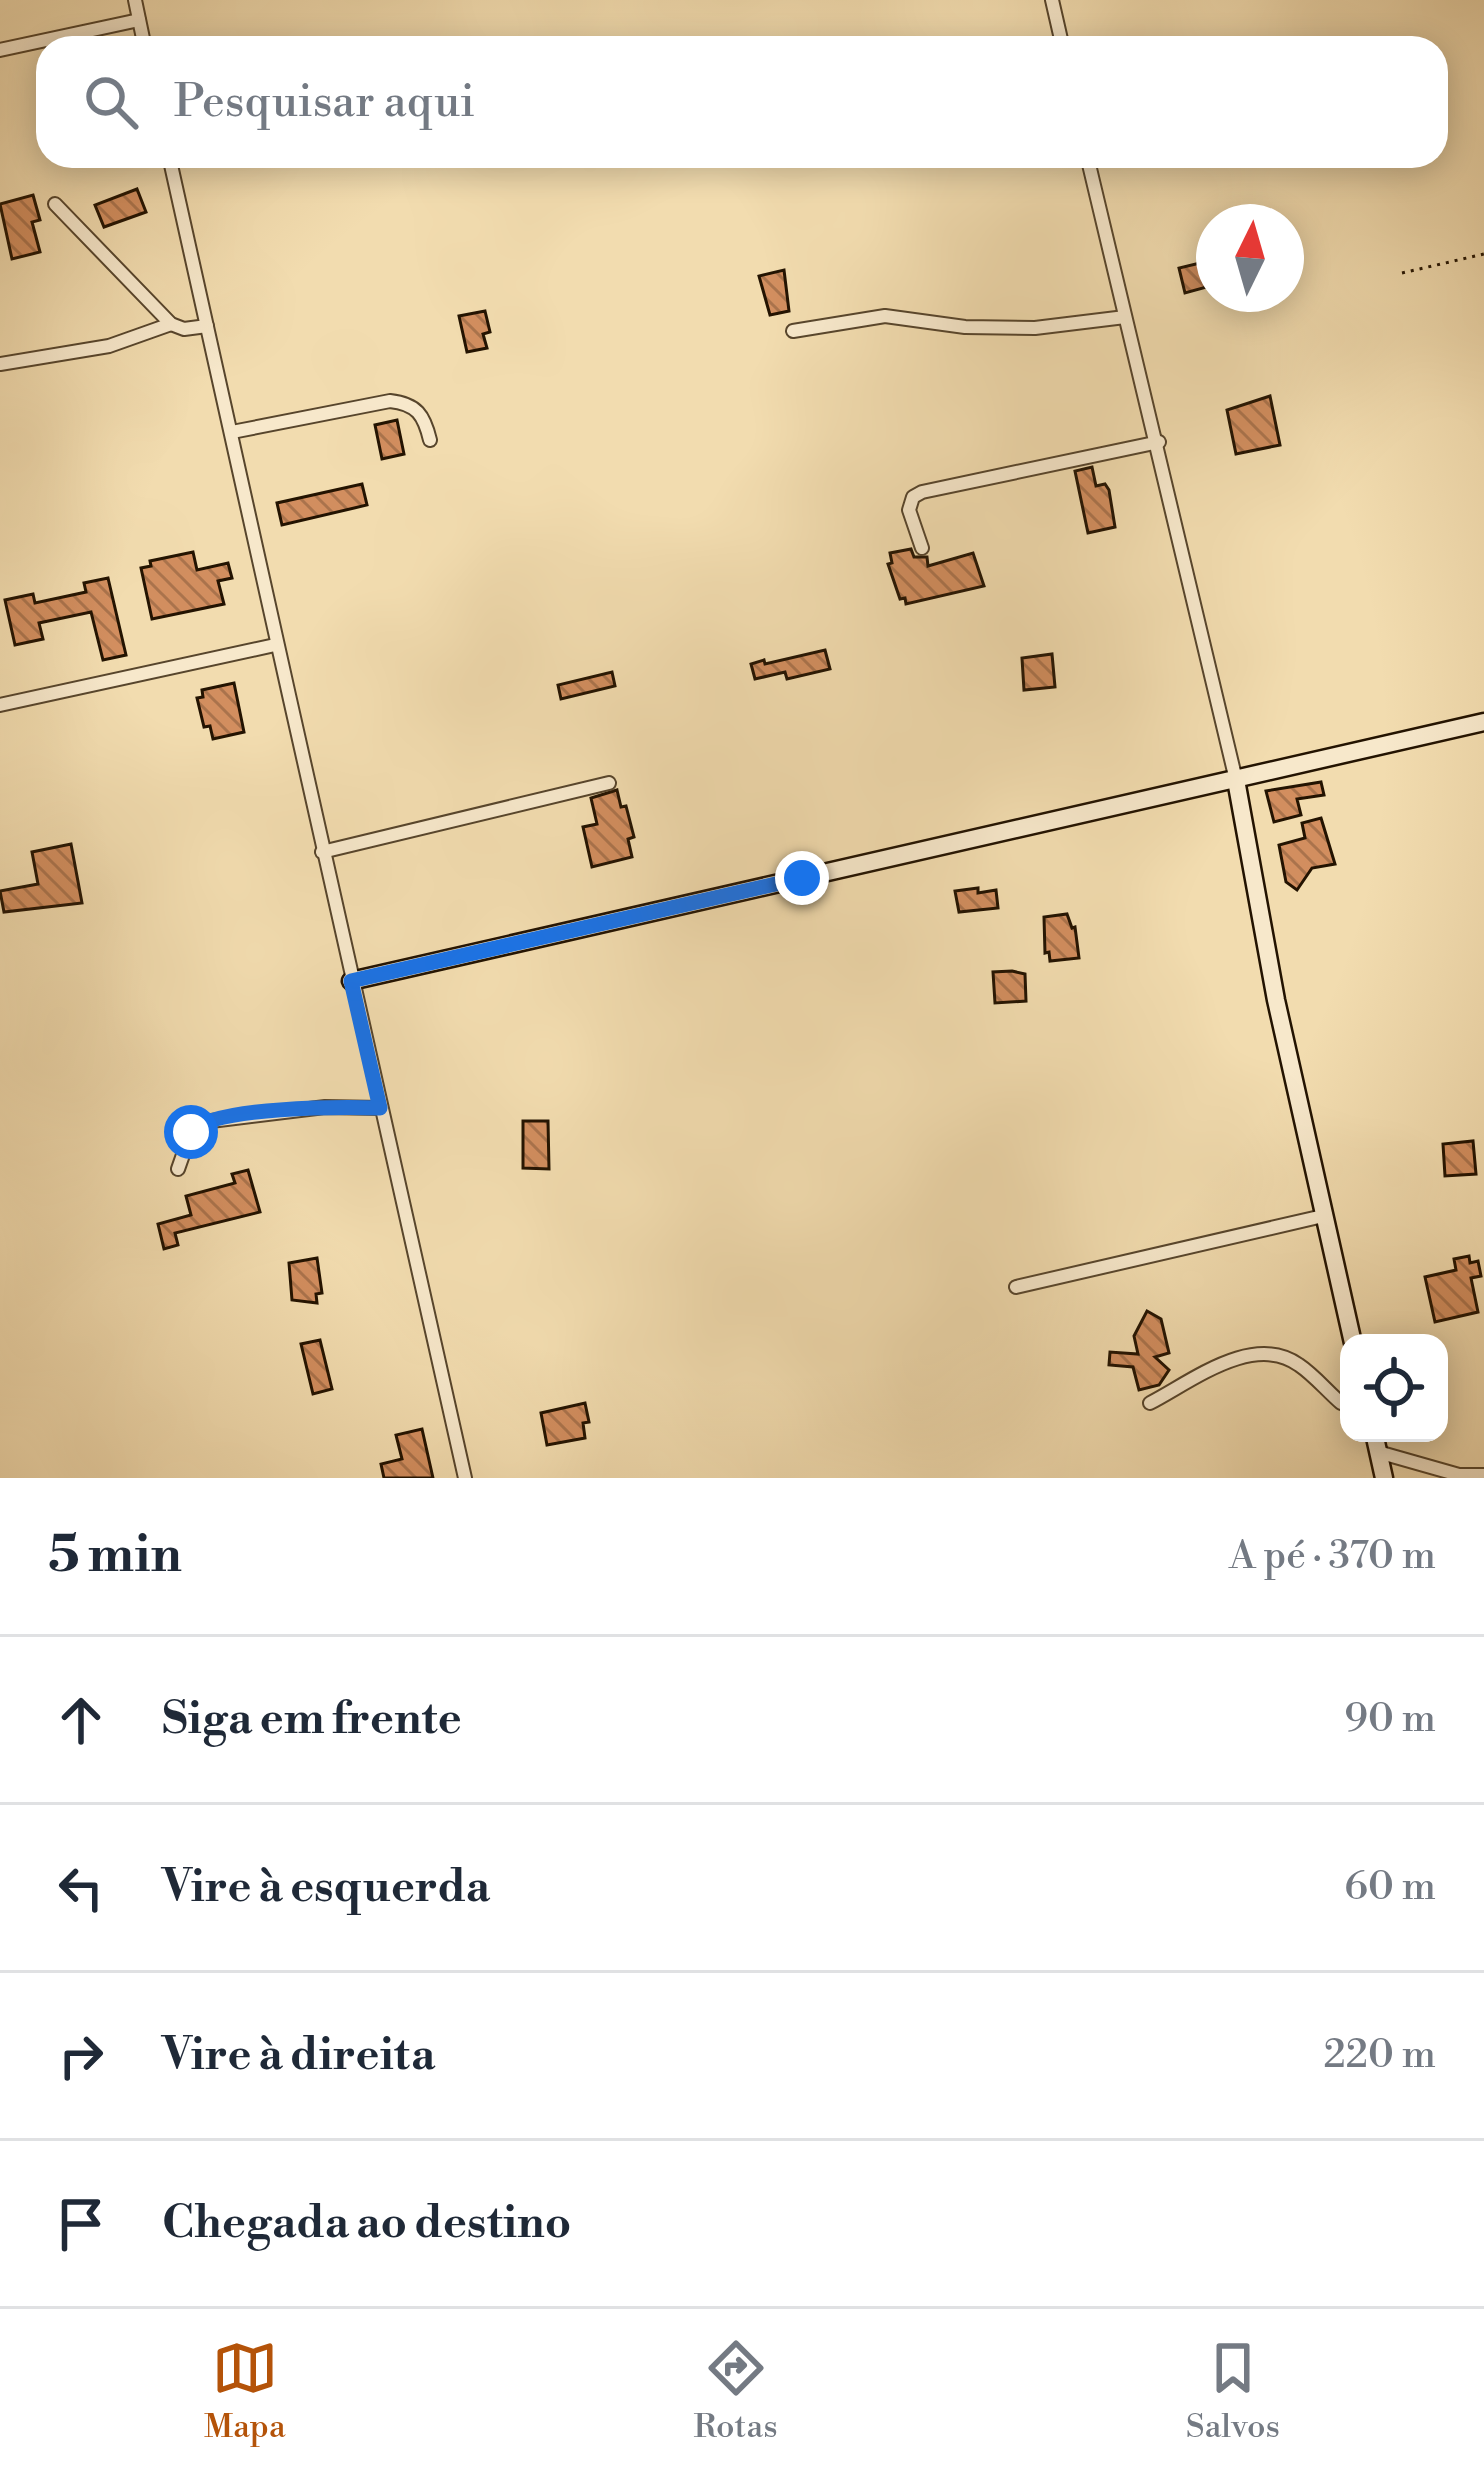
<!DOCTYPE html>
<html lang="pt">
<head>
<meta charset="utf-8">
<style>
	body { margin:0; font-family:"Libre Bodoni",serif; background:#f6f6f7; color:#1f2937 }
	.controls { position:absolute; right:36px; bottom:36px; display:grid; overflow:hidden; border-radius:24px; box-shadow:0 6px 30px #0003 }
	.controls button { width:108px; height:108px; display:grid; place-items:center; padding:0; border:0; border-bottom:3px solid #e0e1e3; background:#fff; color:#1f2937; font:60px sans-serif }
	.compass { position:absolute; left:1196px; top:204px; width:108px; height:108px; border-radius:50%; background:#fff; box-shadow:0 6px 30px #0003; rotate:5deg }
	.stop { position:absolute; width:36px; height:36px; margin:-27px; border:9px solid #1a73e8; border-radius:50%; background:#fff }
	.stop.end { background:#1a73e8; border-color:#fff; box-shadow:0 3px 12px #0008 }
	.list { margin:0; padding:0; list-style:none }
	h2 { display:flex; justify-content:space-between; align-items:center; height:156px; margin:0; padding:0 48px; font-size:51px }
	h2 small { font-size:39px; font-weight:400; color:#747a83 }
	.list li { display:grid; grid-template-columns:78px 1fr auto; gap:36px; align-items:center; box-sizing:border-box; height:168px; padding:0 48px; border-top:3px solid #e0e1e3 }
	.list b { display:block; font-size:45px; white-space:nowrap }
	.list em { font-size:39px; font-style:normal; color:#747a83 }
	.icon { flex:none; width:66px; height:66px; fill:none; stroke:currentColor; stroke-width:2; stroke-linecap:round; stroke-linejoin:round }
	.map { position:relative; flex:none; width:1484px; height:1478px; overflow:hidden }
	.search { position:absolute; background:#fff; box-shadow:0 6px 30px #0003; left:36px; right:36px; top:36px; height:132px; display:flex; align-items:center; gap:30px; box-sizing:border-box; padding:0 42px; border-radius:36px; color:#747a83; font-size:45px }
	.sheet { height:828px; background:#fff }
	nav { display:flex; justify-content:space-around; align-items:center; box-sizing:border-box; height:168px; border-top:3px solid #e0e1e3; background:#fff; font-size:33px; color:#747a83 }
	nav a { display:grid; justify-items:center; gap:6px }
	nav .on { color:#b45309 }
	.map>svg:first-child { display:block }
</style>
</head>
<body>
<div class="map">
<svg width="1484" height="1478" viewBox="0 0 1484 1478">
	<defs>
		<pattern id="building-back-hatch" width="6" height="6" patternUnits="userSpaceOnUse" patternTransform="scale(3)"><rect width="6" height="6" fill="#d28e5f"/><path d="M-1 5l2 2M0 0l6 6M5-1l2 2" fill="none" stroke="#aa734c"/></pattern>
	</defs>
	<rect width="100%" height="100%" fill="#f2dcaf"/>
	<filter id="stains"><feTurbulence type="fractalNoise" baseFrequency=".00167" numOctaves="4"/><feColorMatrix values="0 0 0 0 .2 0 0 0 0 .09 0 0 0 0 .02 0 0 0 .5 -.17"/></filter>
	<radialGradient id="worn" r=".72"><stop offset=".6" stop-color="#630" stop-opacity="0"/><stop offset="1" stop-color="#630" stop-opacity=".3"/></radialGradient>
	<g fill="url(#building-back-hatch)" stroke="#231301" stroke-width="3">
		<polygon points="137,189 146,212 104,227 95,205"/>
		<polygon points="33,195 40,220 32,222 40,252 12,259 0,204"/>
		<polygon points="1200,263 1202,267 1209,265 1214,285 1185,293 1179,268"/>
		<polygon points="784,270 789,311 770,315 759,276"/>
		<polygon points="485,311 490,332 483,334 487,348 467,352 459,316"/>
		<polygon points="1270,396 1280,445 1236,454 1227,410"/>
		<polygon points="397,420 404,454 382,459 375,425"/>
		<polygon points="1092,467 1096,486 1105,484 1109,490 1115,527 1088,533 1075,471"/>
		<polygon points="362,484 367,505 282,525 277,503"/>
		<polygon points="911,549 914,557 927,557 928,566 973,553 984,586 906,604 905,598 900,599 888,564 892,563 890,553"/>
		<polygon points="193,552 197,570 228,563 232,578 218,581 224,604 152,619 141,568 151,566 150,561"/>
		<polygon points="108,578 126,655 103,660 91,612 39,623 43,639 15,645 5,600 33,594 35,603 86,592 84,583"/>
		<polygon points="825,650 830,669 787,679 785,672 755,679 751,664 764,660 765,664"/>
		<polygon points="1052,654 1055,687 1024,690 1022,658"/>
		<polygon points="612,672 615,686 561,699 558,685"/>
		<polygon points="234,683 244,732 213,739 210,726 204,727 197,698 203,697 202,690"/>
		<polygon points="1321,782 1324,795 1297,799 1301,815 1274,822 1266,791"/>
		<polygon points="617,790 621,807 626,806 634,837 628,839 632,857 592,867 583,827 597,824 591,798"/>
		<polygon points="1321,818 1335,864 1312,868 1297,890 1286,882 1279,845 1305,838 1302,823"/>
		<polygon points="71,844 82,903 4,912 0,891 38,884 32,852"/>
		<polygon points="978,888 978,893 996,890 998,908 959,912 955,891"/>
		<polygon points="1067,914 1072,928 1075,927 1079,958 1050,961 1049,952 1045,953 1044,917"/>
		<polygon points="1012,971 1025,974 1026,1001 995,1003 993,972"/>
		<polygon points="523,1121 548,1121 549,1169 523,1168"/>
		<polygon points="1473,1141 1476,1174 1445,1176 1443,1144"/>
		<polygon points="248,1170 260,1212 175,1233 178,1245 164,1249 158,1224 191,1215 186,1196 235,1183 232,1174"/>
		<polygon points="1469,1256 1470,1263 1478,1261 1481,1276 1471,1278 1478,1312 1435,1322 1425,1277 1456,1270 1454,1259"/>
		<polygon points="317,1258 322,1293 316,1294 317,1303 292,1300 289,1263"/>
		<polygon points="1147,1311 1161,1319 1169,1353 1155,1357 1169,1370 1159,1385 1139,1390 1133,1367 1109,1365 1110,1352 1138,1354 1134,1336"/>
		<polygon points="320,1340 332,1389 313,1394 301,1344"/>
		<polygon points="585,1403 589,1422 583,1423 585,1438 547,1445 541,1413"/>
		<polygon points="422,1429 433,1478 384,1478 381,1464 402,1459 396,1435"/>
	</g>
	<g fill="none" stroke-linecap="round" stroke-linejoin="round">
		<g stroke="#57452c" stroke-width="16">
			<g id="street">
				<polyline points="135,0 145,48"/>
				<polyline points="1052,0 1063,48"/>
				<polyline points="0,50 139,20"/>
				<path d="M169 156C267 597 365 1037 465 1478"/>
				<polyline points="1087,156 1236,780"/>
				<polyline points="55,204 171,324 184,329 207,326"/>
				<polyline points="793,331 885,316 965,327 1035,328 1125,317"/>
				<polyline points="0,364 109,346 171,324"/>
				<path d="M232 432 390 401C417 404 424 415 430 440"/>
				<polyline points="922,548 909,510 913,497 922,492 1159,442"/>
				<polyline points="0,705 275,645"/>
				<polyline points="322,852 609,783"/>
				<polyline points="178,1169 191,1132 203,1122 325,1107 381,1108"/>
				<polyline points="1016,1287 1323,1216"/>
				<path d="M1150 1403C1191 1382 1253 1332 1299 1365 1314 1375 1327 1391 1341 1403L1349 1405"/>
				<polyline points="1378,1452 1459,1475 1484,1475"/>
			</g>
		</g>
		<g stroke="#231301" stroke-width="21">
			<g id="secondary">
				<polyline points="1236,780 1276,1000 1353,1343"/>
				<polyline points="351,981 1484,722"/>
				<polyline points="1374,1433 1384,1478"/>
			</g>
		</g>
		<polyline stroke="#231301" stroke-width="3" stroke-dasharray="3 6" stroke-linecap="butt" points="1402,273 1484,254"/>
		<use href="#street" stroke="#f7e8cb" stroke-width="12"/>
		<use href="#secondary" stroke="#f7e8cb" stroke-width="16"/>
	</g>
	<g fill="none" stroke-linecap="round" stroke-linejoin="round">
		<path stroke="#1a73e8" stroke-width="15" d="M191 1132C213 1106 344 1107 380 1108L351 981 802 878"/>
	</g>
	<rect width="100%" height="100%" filter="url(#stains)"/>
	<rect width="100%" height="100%" fill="url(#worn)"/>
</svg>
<div class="controls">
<button><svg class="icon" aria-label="locate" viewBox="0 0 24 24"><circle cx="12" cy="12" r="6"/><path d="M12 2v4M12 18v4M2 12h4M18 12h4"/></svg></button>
</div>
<svg class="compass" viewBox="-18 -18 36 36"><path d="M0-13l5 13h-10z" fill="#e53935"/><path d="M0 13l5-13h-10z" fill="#747a83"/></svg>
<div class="stop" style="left:191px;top:1132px"></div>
<div class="stop end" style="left:802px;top:878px"></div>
<div class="search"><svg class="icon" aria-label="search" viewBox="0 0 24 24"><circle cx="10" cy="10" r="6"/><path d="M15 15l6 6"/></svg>Pesquisar aqui</div>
</div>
<section class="sheet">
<h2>5 min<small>A pé · 370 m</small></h2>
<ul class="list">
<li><svg class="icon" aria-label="ahead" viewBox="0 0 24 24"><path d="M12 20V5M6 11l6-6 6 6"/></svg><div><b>Siga em frente</b></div><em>90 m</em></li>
<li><svg class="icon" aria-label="left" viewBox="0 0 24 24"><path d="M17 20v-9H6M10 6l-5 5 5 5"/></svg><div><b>Vire à esquerda</b></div><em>60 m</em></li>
<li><svg class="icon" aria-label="right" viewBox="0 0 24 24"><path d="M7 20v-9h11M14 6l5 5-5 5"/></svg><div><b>Vire à direita</b></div><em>220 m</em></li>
<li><svg class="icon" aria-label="arrive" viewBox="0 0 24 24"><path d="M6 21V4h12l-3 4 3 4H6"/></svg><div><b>Chegada ao destino</b></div></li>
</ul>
</section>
<nav>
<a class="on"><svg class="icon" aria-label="map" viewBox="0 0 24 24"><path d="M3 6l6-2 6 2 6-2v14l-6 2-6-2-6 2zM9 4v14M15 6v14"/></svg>Mapa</a>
<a><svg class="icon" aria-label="directions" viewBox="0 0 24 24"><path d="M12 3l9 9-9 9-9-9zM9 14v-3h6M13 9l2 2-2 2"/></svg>Rotas</a>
<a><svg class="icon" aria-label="saved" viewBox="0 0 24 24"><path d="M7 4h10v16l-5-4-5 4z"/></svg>Salvos</a>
</nav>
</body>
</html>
